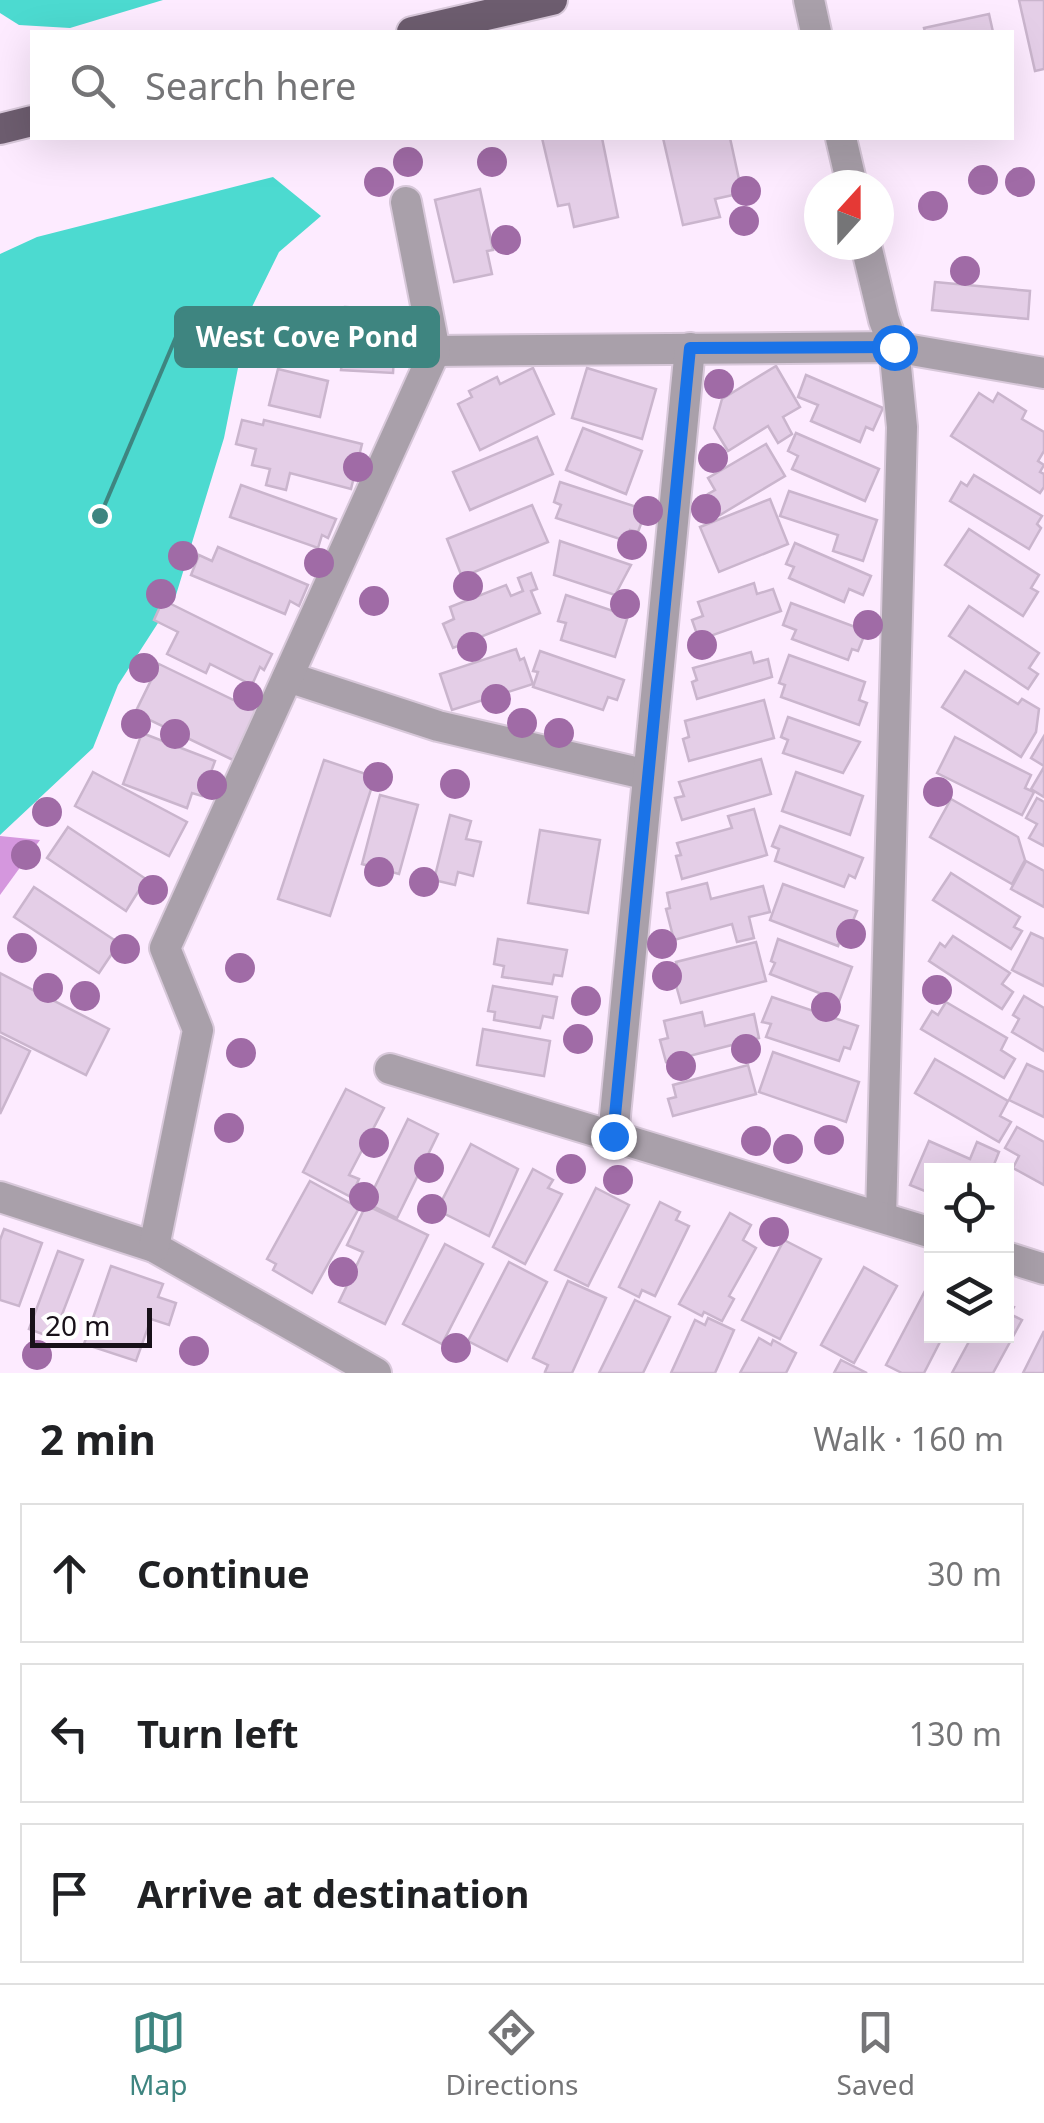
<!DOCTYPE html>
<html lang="en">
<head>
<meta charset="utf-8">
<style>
	body { margin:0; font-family:"Noto Sans",sans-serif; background:#f2f2f2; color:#202124 }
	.controls { position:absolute; right:30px; bottom:30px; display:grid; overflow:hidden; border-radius:0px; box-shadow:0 10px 40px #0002 }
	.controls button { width:90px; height:90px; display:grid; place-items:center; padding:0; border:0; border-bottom:2px solid #e0e0e0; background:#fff; color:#202124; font:50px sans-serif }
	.compass { position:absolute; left:804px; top:170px; width:90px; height:90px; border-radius:50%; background:#fff; box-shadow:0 10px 40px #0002; rotate:21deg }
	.scale { position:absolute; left:30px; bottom:25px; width:122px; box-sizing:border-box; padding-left:10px; border:5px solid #181119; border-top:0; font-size:28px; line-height:35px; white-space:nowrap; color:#181119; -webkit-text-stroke:8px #fff; paint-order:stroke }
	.stop { position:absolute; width:30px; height:30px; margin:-22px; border:8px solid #1a73e8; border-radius:50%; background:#fff }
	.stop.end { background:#1a73e8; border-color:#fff; box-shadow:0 2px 10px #0008 }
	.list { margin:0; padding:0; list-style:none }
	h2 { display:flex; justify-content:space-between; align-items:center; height:130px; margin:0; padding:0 40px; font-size:42px }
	h2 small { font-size:32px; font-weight:400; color:#757577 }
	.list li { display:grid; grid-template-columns:65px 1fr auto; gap:30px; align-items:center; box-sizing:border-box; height:140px; margin:0 20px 20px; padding:0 20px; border:2px solid #e0e0e0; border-radius:0px }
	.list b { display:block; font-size:38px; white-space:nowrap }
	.list em { font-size:32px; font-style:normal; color:#757577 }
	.icon { flex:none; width:55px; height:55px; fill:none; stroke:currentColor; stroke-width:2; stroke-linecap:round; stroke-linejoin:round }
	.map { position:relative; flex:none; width:1044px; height:1373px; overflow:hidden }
	.search { position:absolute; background:#fff; box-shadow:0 10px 40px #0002; left:30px; right:30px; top:30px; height:110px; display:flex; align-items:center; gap:25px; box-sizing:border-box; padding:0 35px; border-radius:0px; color:#757577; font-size:38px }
	.sheet { height:610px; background:#fff }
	nav { display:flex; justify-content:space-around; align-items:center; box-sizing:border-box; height:140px; border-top:2px solid #e0e0e0; background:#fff; font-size:28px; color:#757577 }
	nav a { display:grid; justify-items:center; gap:5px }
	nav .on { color:#3e8580 }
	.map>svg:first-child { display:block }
</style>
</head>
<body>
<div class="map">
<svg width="1044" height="1373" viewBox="0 0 1044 1373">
	<rect width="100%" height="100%" fill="#fdebff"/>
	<polygon fill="#d597de" points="0,836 40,840 0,895"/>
	<g fill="#4cdad0">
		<polygon points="0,0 163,0 70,28 19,25 0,13"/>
		<polygon points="273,177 321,216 279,252 249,313 224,438 176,595 118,685 93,748 0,835 0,254 37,237"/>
	</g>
	<g fill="#e4cee7" stroke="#cab5cd" stroke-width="2.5">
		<polygon points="1019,0 1044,0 1044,69 1035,71"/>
		<polygon points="989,14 993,32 925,32 924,28"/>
		<polygon points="542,138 602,138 618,217 574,227 569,204 558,206"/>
		<polygon points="663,138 730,138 742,193 715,199 720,217 683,225"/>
		<polygon points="480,189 493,250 487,251 492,274 454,282 435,200"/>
		<polygon points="935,282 1030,291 1028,319 932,310"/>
		<polygon points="345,307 397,310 393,373 341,370 342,363 314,361 316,322 344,324"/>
		<polygon points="776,366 800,407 783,417 792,434 778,443 768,426 728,451 714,428 722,399"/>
		<polygon points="533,368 554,414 480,450 458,404 472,397 469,391 497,377 500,384"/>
		<polygon points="587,368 656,389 642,439 572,418"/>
		<polygon points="278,369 328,381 320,417 269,405"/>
		<polygon points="806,375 883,408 873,430 866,427 860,442 811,421 818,405 798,397"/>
		<polygon points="979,393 993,402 998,393 1026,411 1022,419 1044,432 1044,451 1038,461 1044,465 1040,472 1044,474 1044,487 1040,493 951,436"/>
		<polygon points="242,420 263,425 264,420 362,444 351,489 290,473 286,490 266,485 270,469 252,465 256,449 236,444"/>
		<polygon points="583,428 642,451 626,494 566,470"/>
		<polygon points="796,433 879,469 865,501 792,469 798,456 788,451"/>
		<polygon points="537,437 553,474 470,510 453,472"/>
		<polygon points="766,444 785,476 720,515 708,494 715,490 708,478"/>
		<polygon points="974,475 1042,516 1037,524 1041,528 1029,549 950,501 961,482 967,486"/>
		<polygon points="560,482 646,510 638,532 630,530 626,541 556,518 561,505 554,502"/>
		<polygon points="241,485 336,519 328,538 322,535 318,548 230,517"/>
		<polygon points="789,491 877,520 863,561 833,551 838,535 780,516"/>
		<polygon points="770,499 788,544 719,572 700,527"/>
		<polygon points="532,505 548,542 462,577 447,539"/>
		<polygon points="969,529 1039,575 1031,588 1038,592 1023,616 945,565"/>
		<polygon points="560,541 631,565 615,595 554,575"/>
		<polygon points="795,543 871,576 863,595 849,589 844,602 789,578 794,567 786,564"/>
		<polygon points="218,547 308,585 299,606 290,601 285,614 191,575 199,555 212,561"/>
		<polygon points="531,573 537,589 531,591 540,613 453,648 443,624 454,619 450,607 506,585 511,596 523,591 518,578"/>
		<polygon points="754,583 757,594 773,589 781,611 699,640 692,620 703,616 698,602"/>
		<polygon points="566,595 628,616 615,657 561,640 566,623 558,621"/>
		<polygon points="163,600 272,654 264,670 260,667 252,685 210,664 206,673 167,654 178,632 154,620"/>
		<polygon points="791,603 866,631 858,651 852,649 848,660 792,639 796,630 783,625"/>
		<polygon points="969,606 1039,653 1029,668 1038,674 1028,689 949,636"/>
		<polygon points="516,649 520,660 524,658 533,684 452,710 440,674"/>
		<polygon points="540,651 624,680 617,700 608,697 603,710 533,687 538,672 533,671"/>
		<polygon points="751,652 754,663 768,659 772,677 697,699 692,682 697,680 693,668"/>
		<polygon points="789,655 865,682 859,700 867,703 859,725 781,697 785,685 779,683"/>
		<polygon points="159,664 256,711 233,760 135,713"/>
		<polygon points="965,671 1018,704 1022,699 1039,709 1036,732 1021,757 942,707"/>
		<polygon points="764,700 774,738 689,761 683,739 689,737 685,721"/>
		<polygon points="788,717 860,742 843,773 783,753 788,740 781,737"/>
		<polygon points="142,733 215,761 202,796 192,793 187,808 123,784"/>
		<polygon points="1044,736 1044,766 1031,758"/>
		<polygon points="955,737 1031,775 1025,788 1034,792 1022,815 937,773"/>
		<polygon points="761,759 771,794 682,820 675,798 684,796 679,782"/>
		<polygon points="324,760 375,777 330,916 278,899"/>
		<polygon points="1044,767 1044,797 1031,789"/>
		<polygon points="93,772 187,822 169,856 75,806"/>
		<polygon points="796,772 863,796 850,835 782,811"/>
		<polygon points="380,795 418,805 399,874 362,864"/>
		<polygon points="1037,798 1044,802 1044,846 1029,838 1037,824 1026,818"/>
		<polygon points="951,799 1018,837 1025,860 1012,884 930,837"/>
		<polygon points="754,809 767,855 682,879 676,856 681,855 677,843 732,828 728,816"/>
		<polygon points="450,815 471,821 466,839 481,842 473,876 458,872 455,885 434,880"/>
		<polygon points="780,826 863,858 855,878 849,875 844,887 775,861 779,849 772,846"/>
		<polygon points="68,827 146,879 126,911 47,858"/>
		<polygon points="540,830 600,840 588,913 528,903"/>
		<polygon points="1026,861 1044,871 1044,907 1011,889"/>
		<polygon points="951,873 1020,917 1014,927 1022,931 1011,949 933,900"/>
		<polygon points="707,883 711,899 763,886 770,912 749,917 754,938 737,942 732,924 674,940 666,909 670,908 667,893"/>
		<polygon points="783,884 857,911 848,933 843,931 838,946 770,920"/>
		<polygon points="34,887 119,943 99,973 14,917"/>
		<polygon points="1031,933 1044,939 1044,986 1012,970"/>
		<polygon points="953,936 1010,973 1002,984 1013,992 1002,1009 929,961 940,943 945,947"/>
		<polygon points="498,939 567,950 562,976 554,975 552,984 502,977 504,966 494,964"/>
		<polygon points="778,939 852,967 837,1007 819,1001 822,994 770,974 775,963 771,961"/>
		<polygon points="756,942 766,981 681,1003 674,978 680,977 676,962"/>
		<polygon points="0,973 109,1029 86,1075 0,1032"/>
		<polygon points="493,986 557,997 553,1018 543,1016 540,1028 494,1020 495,1012 488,1011"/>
		<polygon points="1024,996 1044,1008 1044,1051 1012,1032 1019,1019 1013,1015"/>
		<polygon points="772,997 858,1026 850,1049 844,1047 839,1061 766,1037 771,1024 762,1022"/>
		<polygon points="946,1002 1007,1038 1001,1050 1015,1059 1004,1078 921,1029 932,1011 938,1015"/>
		<polygon points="702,1012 705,1026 754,1014 759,1038 666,1062 660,1040 668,1038 664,1021"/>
		<polygon points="483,1029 550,1041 544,1076 477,1065"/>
		<polygon points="0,1036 30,1051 0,1114"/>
		<polygon points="773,1052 859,1082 846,1122 759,1092"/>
		<polygon points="935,1059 1008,1101 1000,1116 1011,1122 999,1142 915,1093"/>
		<polygon points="1027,1064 1044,1072 1044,1117 1009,1100"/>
		<polygon points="748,1065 756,1094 673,1116 668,1099 676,1097 673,1085"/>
		<polygon points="346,1089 384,1108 349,1175 359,1179 351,1197 303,1172"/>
		<polygon points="408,1119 438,1134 397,1218 367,1203"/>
		<polygon points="1017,1127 1044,1142 1044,1185 1013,1168 1019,1156 1005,1148"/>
		<polygon points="929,1141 970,1159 977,1142 999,1152 993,1167 1000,1170 932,1170 932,1194 910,1185"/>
		<polygon points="471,1144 518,1169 489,1236 437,1210"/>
		<polygon points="533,1169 553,1180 548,1188 562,1194 525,1264 493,1247"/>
		<polygon points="310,1181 359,1208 312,1293 273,1270 276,1264 267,1259"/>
		<polygon points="596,1188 629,1205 588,1286 555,1270"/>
		<polygon points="660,1202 680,1212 676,1220 689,1226 655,1296 642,1290 639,1297 619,1287"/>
		<polygon points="366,1205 428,1235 385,1324 339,1302 363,1252 347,1245"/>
		<polygon points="730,1213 751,1225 743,1240 756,1248 729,1296 734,1299 722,1321 704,1312 702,1316 679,1304"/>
		<polygon points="4,1229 42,1243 19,1306 0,1300 0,1240"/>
		<polygon points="784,1240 821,1259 780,1339 742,1320"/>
		<polygon points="445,1244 483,1264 442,1344 403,1324"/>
		<polygon points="58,1251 83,1260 53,1338 29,1329"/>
		<polygon points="509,1262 547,1282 507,1361 468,1341"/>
		<polygon points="111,1266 163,1284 158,1297 176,1303 169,1325 151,1319 136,1361 84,1344"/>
		<polygon points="864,1267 897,1286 854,1363 821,1345"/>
		<polygon points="568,1281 606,1298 572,1373 547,1373 545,1372 548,1365 533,1358"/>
		<polygon points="927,1287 932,1289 932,1336 943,1336 924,1373 902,1373 886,1365"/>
		<polygon points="635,1300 670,1317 643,1373 599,1373"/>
		<polygon points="1006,1303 1014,1307 1010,1314 1022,1320 993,1373 952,1373 972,1336 1006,1336"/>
		<polygon points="708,1318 734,1330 715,1373 671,1373 695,1320 705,1325"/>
		<polygon points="1044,1331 1044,1373 1023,1373"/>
		<polygon points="759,1338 771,1345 773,1340 796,1353 786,1373 740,1373"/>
		<polygon points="841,1360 867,1373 834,1373"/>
	</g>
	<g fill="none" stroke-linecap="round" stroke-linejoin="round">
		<g stroke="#d8c8da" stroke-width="34">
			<g id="minor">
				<polyline points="809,0 816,32"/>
				<polyline points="841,138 852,185"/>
				<polyline points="866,245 884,320 894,347 902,427 881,1217"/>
				<polyline points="435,351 894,347 1044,373"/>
				<polyline points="288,677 438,726 648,775"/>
				<polyline points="390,1069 932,1233"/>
				<polyline points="613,1136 690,348"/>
				<polyline points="0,1197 154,1247 376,1373"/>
				<polyline points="154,1247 198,1030 165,948 435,351 406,202"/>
				<polyline points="1006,1257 1044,1269"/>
			</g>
		</g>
		<g stroke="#d8c8da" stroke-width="34">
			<g id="major">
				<polyline points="412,32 552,0"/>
				<polyline points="0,129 32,121"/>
			</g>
		</g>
		<use href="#minor" stroke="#a9a0aa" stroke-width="30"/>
		<use href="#major" stroke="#6d5d6f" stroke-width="30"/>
	</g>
	<g fill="#a06ba6">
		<circle cx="408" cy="162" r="15"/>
		<circle cx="492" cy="162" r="15"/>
		<circle cx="983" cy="180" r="15"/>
		<circle cx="379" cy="182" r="15"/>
		<circle cx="1020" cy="182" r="15"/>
		<circle cx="746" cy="191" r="15"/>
		<circle cx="933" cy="206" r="15"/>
		<circle cx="744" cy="221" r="15"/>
		<circle cx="506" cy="240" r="15"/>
		<circle cx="965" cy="271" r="15"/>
		<circle cx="719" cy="384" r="15"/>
		<circle cx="713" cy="458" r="15"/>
		<circle cx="358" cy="467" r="15"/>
		<circle cx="706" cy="509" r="15"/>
		<circle cx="648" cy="511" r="15"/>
		<circle cx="632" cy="545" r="15"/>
		<circle cx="183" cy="556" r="15"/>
		<circle cx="319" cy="563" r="15"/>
		<circle cx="468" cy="586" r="15"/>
		<circle cx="161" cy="594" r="15"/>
		<circle cx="374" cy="601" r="15"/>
		<circle cx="625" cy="604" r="15"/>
		<circle cx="868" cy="625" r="15"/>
		<circle cx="702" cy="645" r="15"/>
		<circle cx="472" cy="647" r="15"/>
		<circle cx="144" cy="668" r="15"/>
		<circle cx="248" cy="696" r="15"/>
		<circle cx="496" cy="699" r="15"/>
		<circle cx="522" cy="723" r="15"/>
		<circle cx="136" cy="724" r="15"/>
		<circle cx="559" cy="733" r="15"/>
		<circle cx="175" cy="734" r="15"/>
		<circle cx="378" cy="777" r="15"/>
		<circle cx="455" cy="784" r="15"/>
		<circle cx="212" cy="785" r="15"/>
		<circle cx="938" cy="792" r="15"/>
		<circle cx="47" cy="812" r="15"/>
		<circle cx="26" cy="855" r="15"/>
		<circle cx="379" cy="872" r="15"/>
		<circle cx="424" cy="882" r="15"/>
		<circle cx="153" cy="890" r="15"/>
		<circle cx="851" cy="934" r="15"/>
		<circle cx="662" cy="944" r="15"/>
		<circle cx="22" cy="948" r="15"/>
		<circle cx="125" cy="949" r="15"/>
		<circle cx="240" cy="968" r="15"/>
		<circle cx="667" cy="976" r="15"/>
		<circle cx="48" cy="988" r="15"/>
		<circle cx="937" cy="990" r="15"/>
		<circle cx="85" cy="996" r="15"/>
		<circle cx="586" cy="1001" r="15"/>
		<circle cx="826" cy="1007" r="15"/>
		<circle cx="578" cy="1039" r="15"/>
		<circle cx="746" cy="1049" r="15"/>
		<circle cx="241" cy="1053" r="15"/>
		<circle cx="681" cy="1066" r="15"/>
		<circle cx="229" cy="1128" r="15"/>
		<circle cx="829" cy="1140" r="15"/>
		<circle cx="756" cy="1141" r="15"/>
		<circle cx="374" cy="1143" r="15"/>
		<circle cx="788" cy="1149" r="15"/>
		<circle cx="429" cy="1168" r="15"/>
		<circle cx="571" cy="1169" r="15"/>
		<circle cx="618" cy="1180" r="15"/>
		<circle cx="364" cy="1197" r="15"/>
		<circle cx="432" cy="1209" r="15"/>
		<circle cx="774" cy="1232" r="15"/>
		<circle cx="343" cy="1272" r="15"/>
		<circle cx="456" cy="1348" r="15"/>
		<circle cx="194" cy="1351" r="15"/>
		<circle cx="37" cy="1355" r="15"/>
	</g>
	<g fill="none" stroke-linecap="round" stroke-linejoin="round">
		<polyline stroke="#1a73e8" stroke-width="12" points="613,1136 690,348 894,347"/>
	</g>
	<path fill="none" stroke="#3e8580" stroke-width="4" d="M100 516L176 337"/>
	<circle fill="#3e8580" stroke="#fff" stroke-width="4" cx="100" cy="516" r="10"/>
	<rect fill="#3e8580" stroke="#3e8580" stroke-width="4" x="176" y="308" width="262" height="58" rx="10"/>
	<g font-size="28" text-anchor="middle" font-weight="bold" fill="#fff">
		<text x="307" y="347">West Cove Pond</text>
	</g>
</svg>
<div class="controls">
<button><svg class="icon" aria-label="locate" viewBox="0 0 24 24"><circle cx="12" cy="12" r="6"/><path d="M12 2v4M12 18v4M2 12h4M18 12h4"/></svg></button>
<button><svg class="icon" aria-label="layers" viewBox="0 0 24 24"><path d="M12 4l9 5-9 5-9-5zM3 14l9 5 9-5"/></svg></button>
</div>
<svg class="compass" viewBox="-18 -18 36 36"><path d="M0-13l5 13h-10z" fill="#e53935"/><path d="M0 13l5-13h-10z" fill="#757577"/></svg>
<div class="scale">20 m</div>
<div class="stop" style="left:894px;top:347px"></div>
<div class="stop end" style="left:613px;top:1136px"></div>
<div class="search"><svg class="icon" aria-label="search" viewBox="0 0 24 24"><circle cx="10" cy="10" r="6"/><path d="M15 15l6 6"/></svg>Search here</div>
</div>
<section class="sheet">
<h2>2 min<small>Walk · 160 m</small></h2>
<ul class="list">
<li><svg class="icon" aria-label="ahead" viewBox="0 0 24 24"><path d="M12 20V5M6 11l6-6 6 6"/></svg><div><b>Continue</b></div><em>30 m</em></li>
<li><svg class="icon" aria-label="left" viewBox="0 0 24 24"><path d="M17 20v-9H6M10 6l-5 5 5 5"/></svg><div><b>Turn left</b></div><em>130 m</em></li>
<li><svg class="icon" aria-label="arrive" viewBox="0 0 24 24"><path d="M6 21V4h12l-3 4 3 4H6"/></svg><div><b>Arrive at destination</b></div></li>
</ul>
</section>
<nav>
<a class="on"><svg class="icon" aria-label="map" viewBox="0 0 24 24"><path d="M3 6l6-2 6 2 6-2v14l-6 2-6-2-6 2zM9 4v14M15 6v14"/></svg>Map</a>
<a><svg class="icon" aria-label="directions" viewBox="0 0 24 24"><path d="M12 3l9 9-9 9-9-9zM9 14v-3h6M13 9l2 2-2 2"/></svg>Directions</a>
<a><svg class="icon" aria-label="saved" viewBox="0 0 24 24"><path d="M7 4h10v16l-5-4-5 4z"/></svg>Saved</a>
</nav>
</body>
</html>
